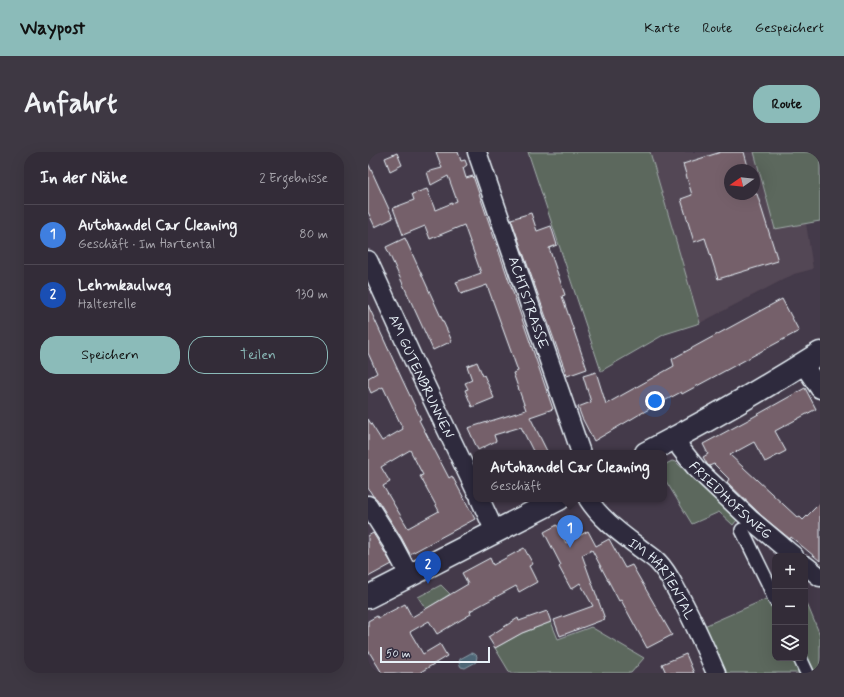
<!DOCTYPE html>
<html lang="de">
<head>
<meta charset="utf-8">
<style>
	body { margin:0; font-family:Mynerve,sans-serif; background:#3e3843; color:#f1f3f6 }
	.controls { position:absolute; right:12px; bottom:12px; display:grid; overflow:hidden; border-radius:8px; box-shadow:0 4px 16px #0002 }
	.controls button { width:36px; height:36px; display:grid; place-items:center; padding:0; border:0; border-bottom:1px solid #4e4853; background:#332c38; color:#f1f3f6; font:20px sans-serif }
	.compass { position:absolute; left:356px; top:12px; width:36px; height:36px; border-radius:50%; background:#332c38; box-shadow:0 4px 16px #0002; rotate:256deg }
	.scale { position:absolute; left:12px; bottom:10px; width:110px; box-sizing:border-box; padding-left:4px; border:2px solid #e8f1f8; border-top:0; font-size:11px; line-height:14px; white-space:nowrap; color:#e8f1f8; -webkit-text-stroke:3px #2f2a3d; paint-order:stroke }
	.you { position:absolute; left:287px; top:249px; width:14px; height:14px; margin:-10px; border:3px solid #fff; border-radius:50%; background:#1a73e8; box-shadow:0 0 0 6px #1a73e833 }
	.badge { display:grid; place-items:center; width:26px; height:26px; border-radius:50%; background:#8bbbb9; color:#fff; font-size:13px; font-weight:700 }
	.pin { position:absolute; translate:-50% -33px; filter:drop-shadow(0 1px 2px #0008) }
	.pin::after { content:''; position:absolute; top:21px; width:14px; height:12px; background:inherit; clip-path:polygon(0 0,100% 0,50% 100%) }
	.popup { position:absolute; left:105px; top:298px; width:194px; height:52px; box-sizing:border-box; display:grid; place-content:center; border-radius:8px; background:#332c38; filter:drop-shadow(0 1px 3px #0005); font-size:13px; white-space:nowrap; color:#a9a7ae }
	.popup b { font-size:15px; color:#f1f3f6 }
	.popup::after { content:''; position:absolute; left:50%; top:100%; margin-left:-8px; border:8px solid transparent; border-top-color:#332c38 }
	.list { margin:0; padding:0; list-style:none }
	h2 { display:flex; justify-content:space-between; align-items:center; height:52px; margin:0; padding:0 16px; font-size:17px }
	h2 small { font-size:13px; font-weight:400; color:#a9a7ae }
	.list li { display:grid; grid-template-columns:26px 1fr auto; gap:12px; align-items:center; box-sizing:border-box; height:60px; padding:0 16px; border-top:1px solid #4e4853 }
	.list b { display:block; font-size:15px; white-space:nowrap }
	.list p { margin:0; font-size:13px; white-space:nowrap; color:#a9a7ae }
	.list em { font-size:13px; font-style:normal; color:#a9a7ae }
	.actions { display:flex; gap:8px; padding:12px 16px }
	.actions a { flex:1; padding:9px 0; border:1px solid #8bbbb9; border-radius:16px; text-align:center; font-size:14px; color:#8bbbb9 }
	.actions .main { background:#8bbbb9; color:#111 }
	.icon { flex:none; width:22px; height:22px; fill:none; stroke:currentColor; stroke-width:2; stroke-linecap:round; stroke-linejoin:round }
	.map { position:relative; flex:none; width:452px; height:521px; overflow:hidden; border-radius:16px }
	header { display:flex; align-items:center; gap:24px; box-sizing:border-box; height:56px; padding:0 20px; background:#8bbbb9; color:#111 }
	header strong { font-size:19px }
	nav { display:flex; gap:22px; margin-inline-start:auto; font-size:14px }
	.intro { display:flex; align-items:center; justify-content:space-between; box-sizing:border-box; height:96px; padding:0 24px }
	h1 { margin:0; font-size:28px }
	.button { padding:10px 18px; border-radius:16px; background:#8bbbb9; color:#111; font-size:14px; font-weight:700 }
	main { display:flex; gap:24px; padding:0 24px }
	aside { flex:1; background:#332c38; border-radius:16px; box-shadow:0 4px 16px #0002 }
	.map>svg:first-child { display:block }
</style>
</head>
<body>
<header>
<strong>Waypost</strong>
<nav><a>Karte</a><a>Route</a><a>Gespeichert</a></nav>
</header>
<div class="intro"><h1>Anfahrt</h1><a class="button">Route</a></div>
<main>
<aside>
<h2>In der Nähe<small>2 Ergebnisse</small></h2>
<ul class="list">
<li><span class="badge" style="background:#3f7fe0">1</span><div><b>Autohandel Car Cleaning</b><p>Geschäft · Im Hartental</p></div><em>80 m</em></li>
<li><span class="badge" style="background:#1a4fb4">2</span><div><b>Lehmkaulweg</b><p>Haltestelle</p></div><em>130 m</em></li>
</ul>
<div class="actions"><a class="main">Speichern</a><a>Teilen</a></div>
</aside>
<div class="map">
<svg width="452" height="521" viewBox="0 0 452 521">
	<rect width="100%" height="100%" fill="#443a4a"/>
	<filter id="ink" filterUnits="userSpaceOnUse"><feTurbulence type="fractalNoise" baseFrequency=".025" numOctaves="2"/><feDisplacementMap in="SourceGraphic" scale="8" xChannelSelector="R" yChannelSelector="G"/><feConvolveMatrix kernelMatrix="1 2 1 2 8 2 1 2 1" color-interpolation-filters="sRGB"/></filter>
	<g filter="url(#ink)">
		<path fill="#534654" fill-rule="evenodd" d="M282 0H386L407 77 438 71 445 117 426 122 332 171ZM362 18H386V42H362Z"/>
		<g fill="#5b685d" stroke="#a2acaa">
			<polygon points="160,0 282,0 332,171 297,182 233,219"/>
			<polygon points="386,0 452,0 452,69 407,77"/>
			<polygon points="304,309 308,310 369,368 365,373 351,360 324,372 296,326 296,313"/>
			<polygon points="73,433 82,442 58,457 50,445"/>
			<polygon points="407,443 407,506 437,506 437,447 452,483 452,521 353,521 334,475"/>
			<polygon points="183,470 190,487 223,475 276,506 263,521 142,521 127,496 154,481"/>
		</g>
		<polygon fill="#4d6676" stroke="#8b9eaa" points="103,501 107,502 109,504 108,510 97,516 93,515 91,511 92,507"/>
		<g fill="#75616a" stroke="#e8f1f8" fill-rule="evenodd">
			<polygon points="68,0 90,0 93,9 97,8 99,13 95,16 98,26 105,24 185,257 162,265 180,301 166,301 153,275 126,283 128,289 110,298 100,276 158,258 145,221 150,219 119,133 93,142 88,130 113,121 96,73 62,87 57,74 35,83 25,56 46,48 44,42 59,37 67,58 89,49 80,24 63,33 59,20 74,16"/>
			<polygon points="353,0 376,0 381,18 362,18 362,42 389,42 410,109 350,127 337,86 326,90 313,47 324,43 315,12"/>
			<polygon points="29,1 34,13 22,19 17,6"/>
			<polygon points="0,11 25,66 7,75 0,60"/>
			<polygon points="163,61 169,79 183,74 189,93 181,96 197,143 194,144 219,217 199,224 143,67"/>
			<polygon points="37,86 84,189 65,198 18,95"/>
			<polygon points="414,147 431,179 314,242 313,240 272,262 226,289 214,266 210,255 223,250 215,224 228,220 238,252 306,214 304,207"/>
			<path d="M0 153 34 227 53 267 51 268 81 326 84 324 107 367 42 402 33 385 9 347 5 344 0 336V267L14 289 35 277 15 235 3 241 0 234V226L9 221 0 201ZM42 298 55 323 52 324 71 359 40 376 15 334 22 330 13 315Z"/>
			<polygon points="109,210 115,224 116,223 126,246 104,255 97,238 100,237 97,231 104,228 99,214"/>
			<polygon points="437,236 448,257 407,279 418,299 397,310 386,290 362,303 430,366 432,365 435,368 452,351 452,409 423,385 422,387 394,364 359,330 361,327 346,312 341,314 339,312 335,305 340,302 335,292 378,269"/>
			<polygon points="189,373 198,391 220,379 228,394 241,387 257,416 264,413 304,483 279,496 253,448 251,449 224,398 214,403 237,467 192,484 186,468 225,454 212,431 203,437 191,415 193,413 176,380"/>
			<polygon points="5,381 24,412 0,425 0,384"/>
			<polygon points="156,396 165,412 161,414 169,430 151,440 148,434 102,459 103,462 69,482 61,469 42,480 55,502 72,492 79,504 51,521 14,521 0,498 0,469 9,464 10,466 37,452 44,465 100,432 94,421 122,406 125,413"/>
			<polygon points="179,459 183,470 154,481 127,496 120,485 150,466 151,469"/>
			<polygon points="318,502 326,521 298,521 294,512"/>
		</g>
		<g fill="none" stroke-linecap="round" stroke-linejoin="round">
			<g stroke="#e8f1f8" stroke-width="16">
				<g id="pedestrian">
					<polyline points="374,378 400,431 407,448"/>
					<polyline points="432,506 439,521"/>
				</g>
			</g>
			<g stroke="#e8f1f8" stroke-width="21">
				<g id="minor">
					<path id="s1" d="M109 0 213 301"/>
					<path id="s2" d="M0 108 45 207 108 339"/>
					<polyline points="435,212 452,237"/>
					<path id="s3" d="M309 285 313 297 328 316 383 368 426 404"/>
					<polyline points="112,347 127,380"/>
					<path id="s4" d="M220 347C232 366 251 380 268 393 275 399 284 404 290 410 299 419 304 430 310 441 325 467 336 494 348 521"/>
					<polyline points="0,353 24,391 41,423"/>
					<polyline points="437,413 452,425"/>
				</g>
			</g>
			<g stroke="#e8f1f8" stroke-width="25">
				<g id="tertiary">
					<path d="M278 301C338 270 395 237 452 201"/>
					<polyline points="0,445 191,347"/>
				</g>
			</g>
			<use href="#pedestrian" stroke="#2f2a3d" stroke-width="13"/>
			<use href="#minor" stroke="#2f2a3d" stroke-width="18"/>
			<use href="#tertiary" stroke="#2f2a3d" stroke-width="22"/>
		</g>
	</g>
	<g text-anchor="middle" stroke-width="3" stroke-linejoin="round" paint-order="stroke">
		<g font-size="14" fill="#e8f1f8" stroke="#2f2a3d">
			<text dy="5" stroke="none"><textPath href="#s1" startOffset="159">ACHTSTRASSE</textPath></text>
			<text dy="5" stroke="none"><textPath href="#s2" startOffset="128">AM GUTENBRUNNEN</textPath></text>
			<text dy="5" stroke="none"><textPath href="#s3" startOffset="84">FRIEDHOFSWEG</textPath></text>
			<text dy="5" stroke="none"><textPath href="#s4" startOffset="110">IM HARTENTAL</textPath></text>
		</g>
	</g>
</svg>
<div class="controls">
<button>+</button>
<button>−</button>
<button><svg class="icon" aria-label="layers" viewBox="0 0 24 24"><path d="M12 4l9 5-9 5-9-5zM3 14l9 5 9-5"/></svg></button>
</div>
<svg class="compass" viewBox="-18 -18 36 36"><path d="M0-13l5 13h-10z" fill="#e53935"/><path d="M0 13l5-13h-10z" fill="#a9a7ae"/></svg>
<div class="scale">50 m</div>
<div class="you"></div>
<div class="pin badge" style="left:202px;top:396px;background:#3f7fe0">1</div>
<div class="popup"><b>Autohandel Car Cleaning</b>Geschäft</div>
<div class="pin badge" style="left:60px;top:432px;background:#1a4fb4">2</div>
</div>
</main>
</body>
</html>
